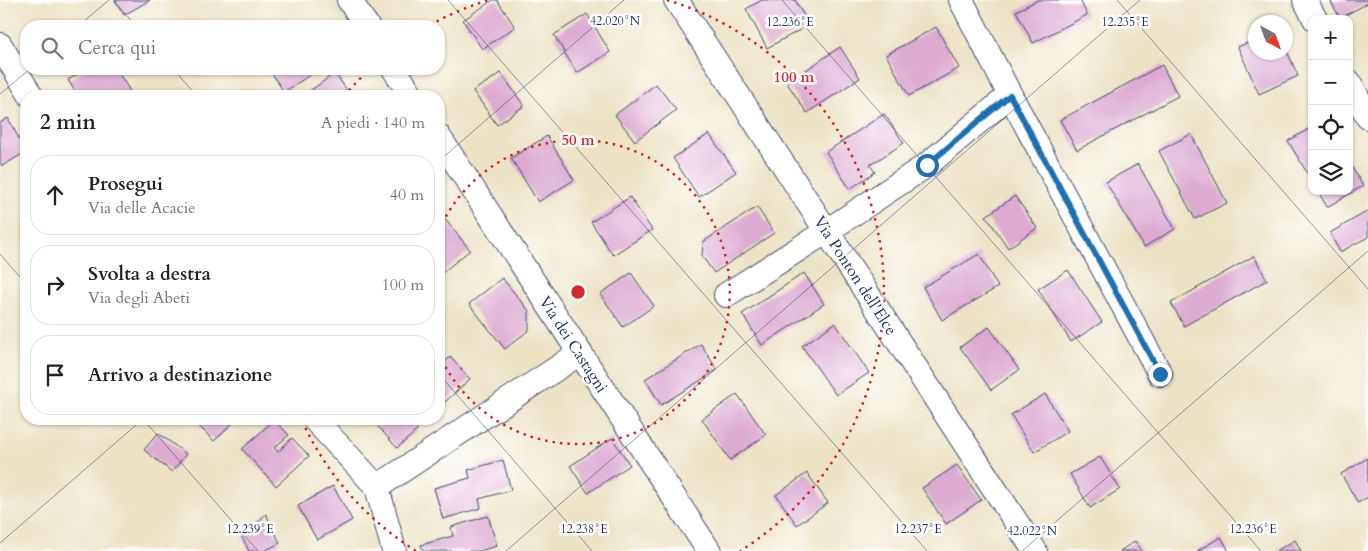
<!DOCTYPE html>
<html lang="it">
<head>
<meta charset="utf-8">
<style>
	body { margin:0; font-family:Cardo,serif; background:#f6f6f6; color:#222 }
	.controls { position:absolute; right:15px; top:15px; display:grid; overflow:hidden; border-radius:10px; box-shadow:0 1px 4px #0004 }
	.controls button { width:45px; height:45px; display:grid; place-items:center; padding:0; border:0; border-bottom:1px solid #e0e0e0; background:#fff; color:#222; font:25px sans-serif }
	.compass { position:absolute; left:1248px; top:15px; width:45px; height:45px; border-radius:50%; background:#fff; box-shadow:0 1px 4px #0004; rotate:139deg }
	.stop { position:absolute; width:15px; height:15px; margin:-11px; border:4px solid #1f6fb2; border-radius:50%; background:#fff }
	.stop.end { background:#1f6fb2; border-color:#fff; box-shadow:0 1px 5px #0008 }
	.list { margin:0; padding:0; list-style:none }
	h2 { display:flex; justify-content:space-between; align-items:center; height:65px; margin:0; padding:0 20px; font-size:21px }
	h2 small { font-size:16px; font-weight:400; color:#767676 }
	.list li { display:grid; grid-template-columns:32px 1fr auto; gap:15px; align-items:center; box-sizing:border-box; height:80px; margin:0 10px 10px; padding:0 10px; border:1px solid #e0e0e0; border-radius:20px }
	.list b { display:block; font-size:19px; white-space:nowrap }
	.list p { margin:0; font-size:16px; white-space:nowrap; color:#767676 }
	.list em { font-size:16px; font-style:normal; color:#767676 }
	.icon { flex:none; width:28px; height:28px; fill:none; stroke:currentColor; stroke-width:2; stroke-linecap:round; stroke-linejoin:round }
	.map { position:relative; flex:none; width:1368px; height:551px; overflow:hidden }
	.search { position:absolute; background:#fff; box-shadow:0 1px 4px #0004; left:20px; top:20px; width:425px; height:55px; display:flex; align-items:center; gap:12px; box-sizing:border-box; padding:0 18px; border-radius:20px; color:#767676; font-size:19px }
	.panel { position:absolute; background:#fff; box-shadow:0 1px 4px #0004; left:20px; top:90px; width:425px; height:335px; border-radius:20px }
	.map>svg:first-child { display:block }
</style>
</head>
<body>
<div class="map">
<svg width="1368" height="551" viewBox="0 0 1368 551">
	<rect width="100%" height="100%" fill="#fff"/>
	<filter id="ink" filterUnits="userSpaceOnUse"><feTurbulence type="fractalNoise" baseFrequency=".02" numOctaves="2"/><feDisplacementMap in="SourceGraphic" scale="10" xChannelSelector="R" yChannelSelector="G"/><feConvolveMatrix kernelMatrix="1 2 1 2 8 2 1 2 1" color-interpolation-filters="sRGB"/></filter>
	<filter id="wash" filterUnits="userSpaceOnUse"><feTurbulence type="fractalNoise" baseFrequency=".0096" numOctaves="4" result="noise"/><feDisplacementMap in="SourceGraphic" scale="20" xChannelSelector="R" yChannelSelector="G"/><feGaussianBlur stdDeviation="1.12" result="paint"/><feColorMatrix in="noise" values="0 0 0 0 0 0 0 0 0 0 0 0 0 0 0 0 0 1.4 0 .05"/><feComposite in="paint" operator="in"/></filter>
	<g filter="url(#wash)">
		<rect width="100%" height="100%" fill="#ece3c4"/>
		<g id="blocks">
			<g fill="#ddaad1">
				<polygon points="115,0 150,0 124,15"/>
				<polygon points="493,0 497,0 515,27 482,49 463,20"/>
				<polygon points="762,0 795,0 809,25 767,48 746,9"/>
				<polygon points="1038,0 1080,0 1087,15 1033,43 1016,11"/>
				<polygon points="1330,0 1368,0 1368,3 1340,18"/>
				<polygon points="587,14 610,52 577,73 554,35"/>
				<polygon points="936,27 959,68 909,96 886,55"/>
				<polygon points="1256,39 1256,52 1286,52 1286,49 1298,76 1259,94 1238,47"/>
				<polygon points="840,47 860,78 807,113 787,83"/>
				<polygon points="1162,65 1178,96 1077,150 1060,120"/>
				<polygon points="87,69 116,69 130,91 121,96 78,96 68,80"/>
				<polygon points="269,69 319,69 284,92"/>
				<polygon points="335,73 351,96 309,96 307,93"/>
				<polygon points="501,73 524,106 497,125 473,91"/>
				<polygon points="656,84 676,110 635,141 615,115"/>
				<polygon points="884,114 904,143 870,165 875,172 850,189 826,152"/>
				<polygon points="8,118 26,152 2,166 0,163 0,123"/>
				<polygon points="1312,127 1312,181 1288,141"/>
				<polygon points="709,134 736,172 699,197 673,158"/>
				<polygon points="1191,134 1227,203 1195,219 1159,151"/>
				<polygon points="547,136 574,180 538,202 511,158"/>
				<polygon points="1349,162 1363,186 1327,207 1318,191 1349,191"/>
				<polygon points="1138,164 1175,229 1144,247 1106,182"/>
				<polygon points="1015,196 1037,228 1008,248 986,216"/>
				<polygon points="630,197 652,230 613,255 591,222"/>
				<polygon points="757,207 774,233 714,273 702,256 703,242"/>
				<polygon points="1368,211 1368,237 1340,252 1330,233"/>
				<polygon points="439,212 470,250 442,273 439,269"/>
				<polygon points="979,254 998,287 942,320 923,287"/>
				<polygon points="1254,256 1267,280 1184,326 1171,303"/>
				<polygon points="1068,270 1102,322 1071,342 1038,289"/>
				<polygon points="631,273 654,306 623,327 600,294"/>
				<polygon points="804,273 824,304 762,345 742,314"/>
				<polygon points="502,278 529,311 529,330 505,349 469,304"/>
				<polygon points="835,323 869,373 836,395 802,346"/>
				<polygon points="989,327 1019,370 991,390 960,347"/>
				<polygon points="701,344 717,370 661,405 645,379"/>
				<polygon points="450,357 470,379 445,402 439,395 439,368"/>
				<polygon points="737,394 766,435 730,460 702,419"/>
				<polygon points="1045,394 1068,431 1034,452 1011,415"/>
				<polygon points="207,419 237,419 214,441 199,426"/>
				<polygon points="383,419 408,419 418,430 397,448 376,424"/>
				<polygon points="274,420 289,435 274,448 278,452 292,438 309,456 276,486 242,449"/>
				<polygon points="158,433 186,454 172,472 144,450"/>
				<polygon points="612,438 630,465 588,493 570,466"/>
				<polygon points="1100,457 1120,489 1090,508 1070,474"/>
				<polygon points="1368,458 1368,497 1358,503 1341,474"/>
				<polygon points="503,460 511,490 479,499 481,508 443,519 434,488 470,478 468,470"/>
				<polygon points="957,465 981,500 946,524 922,488"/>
				<polygon points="807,473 828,503 797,525 776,495"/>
				<polygon points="333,486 352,520 317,540 298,506"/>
				<polygon points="266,514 280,543 264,551 249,551 242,537"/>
				<polygon points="488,516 497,546 479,551 423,551 421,545 453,536 451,527"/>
				<polygon points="1221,537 1229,551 1197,551"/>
				<polygon points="1295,540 1301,551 1276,551"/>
				<polygon points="1135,541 1142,551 1120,551"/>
			</g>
		</g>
	</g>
	<g filter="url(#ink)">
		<use href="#blocks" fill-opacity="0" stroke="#3a4a6d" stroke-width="1"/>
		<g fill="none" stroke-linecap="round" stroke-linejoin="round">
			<g stroke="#3a4a6d" stroke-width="26">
				<g id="minor">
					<polyline points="349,0 367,26"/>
					<polyline points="676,0 1035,551"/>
					<polyline points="961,0 1010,95 1160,374"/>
					<polyline points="1305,0 1315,19"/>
					<polyline points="0,45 31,96"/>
					<polyline points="394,69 412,96"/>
					<polyline points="1349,82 1368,117"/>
					<polyline points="439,137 709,551"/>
					<polyline points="726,295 827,231 927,165 1010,95"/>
					<polyline points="314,419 377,487 394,551"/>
					<polyline points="377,487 580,353"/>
				</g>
			</g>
			<use href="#minor" stroke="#fff" stroke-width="24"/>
		</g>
	</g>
	<g fill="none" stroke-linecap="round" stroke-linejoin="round" filter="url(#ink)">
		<polyline stroke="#1f6fb2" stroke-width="6" points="927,165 1010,95 1160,374"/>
	</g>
	<path fill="none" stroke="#1b2f5e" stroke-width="1" stroke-opacity="0.45" d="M113 0 136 26M448 0 927 551M782 0 1261 551M1117 0 1368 289M78 26 109 0M173 69 197 96M0 94 30 69M439 161 624 0M0 254 26 284M439 374 592 551M143 419 258 551M0 543 143 419M506 551 1140 0M1022 551 1368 251"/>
	<g fill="none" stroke="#d62828" stroke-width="2.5" stroke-dasharray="2.5 5">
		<path d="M439 230A152 152 0 1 1 439 354"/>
		<path d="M416 551A305 305 0 0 1 302 421M344 96A305 305 0 0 1 370 69M430 25A305 305 0 0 1 489 0M667 0A305 305 0 0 1 740 551"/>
	</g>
	<g text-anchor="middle" stroke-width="5" stroke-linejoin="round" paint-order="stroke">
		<g font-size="16" fill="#1b2f5e" stroke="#fff">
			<text transform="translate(856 275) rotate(57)" y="6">Via Ponton dell'Elce</text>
			<text transform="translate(574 344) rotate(57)" y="6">Via dei Castagni</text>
		</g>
	</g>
	<g font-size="12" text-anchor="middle" fill="#1b2f5e" stroke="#fff" stroke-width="5" stroke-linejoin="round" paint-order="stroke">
		<text x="615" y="25">42.020°N</text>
		<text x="790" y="26">12.236°E</text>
		<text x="1125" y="26">12.235°E</text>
		<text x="250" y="533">12.239°E</text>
		<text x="584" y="533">12.238°E</text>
		<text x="918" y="533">12.237°E</text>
		<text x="1253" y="533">12.236°E</text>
		<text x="1032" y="535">42.022°N</text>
	</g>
	<circle cx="578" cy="292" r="8" fill="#d62828" stroke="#fff" stroke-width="2.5"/>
	<g font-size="15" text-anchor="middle" font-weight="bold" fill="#d62828" stroke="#fff" stroke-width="5" stroke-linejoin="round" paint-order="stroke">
		<text x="794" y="82">100 m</text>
		<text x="578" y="145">50 m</text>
	</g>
</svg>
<div class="controls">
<button>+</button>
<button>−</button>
<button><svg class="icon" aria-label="locate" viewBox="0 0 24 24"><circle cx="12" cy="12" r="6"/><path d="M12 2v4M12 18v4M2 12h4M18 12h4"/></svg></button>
<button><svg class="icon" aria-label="layers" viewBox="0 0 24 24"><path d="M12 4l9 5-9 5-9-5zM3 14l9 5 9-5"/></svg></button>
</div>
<svg class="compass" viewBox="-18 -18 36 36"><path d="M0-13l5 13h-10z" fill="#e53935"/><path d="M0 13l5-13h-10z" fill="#767676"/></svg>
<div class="stop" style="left:927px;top:165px"></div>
<div class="stop end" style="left:1160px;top:374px"></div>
<div class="search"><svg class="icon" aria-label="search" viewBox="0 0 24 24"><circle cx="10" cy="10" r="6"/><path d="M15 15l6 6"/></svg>Cerca qui</div>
<section class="panel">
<h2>2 min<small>A piedi · 140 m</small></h2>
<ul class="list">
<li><svg class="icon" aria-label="ahead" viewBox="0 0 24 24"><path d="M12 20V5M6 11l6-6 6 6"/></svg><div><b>Prosegui</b><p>Via delle Acacie</p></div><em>40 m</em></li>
<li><svg class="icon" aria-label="right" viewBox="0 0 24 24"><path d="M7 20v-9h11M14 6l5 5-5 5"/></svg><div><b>Svolta a destra</b><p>Via degli Abeti</p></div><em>100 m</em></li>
<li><svg class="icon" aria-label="arrive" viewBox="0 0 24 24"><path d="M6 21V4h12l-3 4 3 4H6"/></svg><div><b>Arrivo a destinazione</b></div></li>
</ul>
</section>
</div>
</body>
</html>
